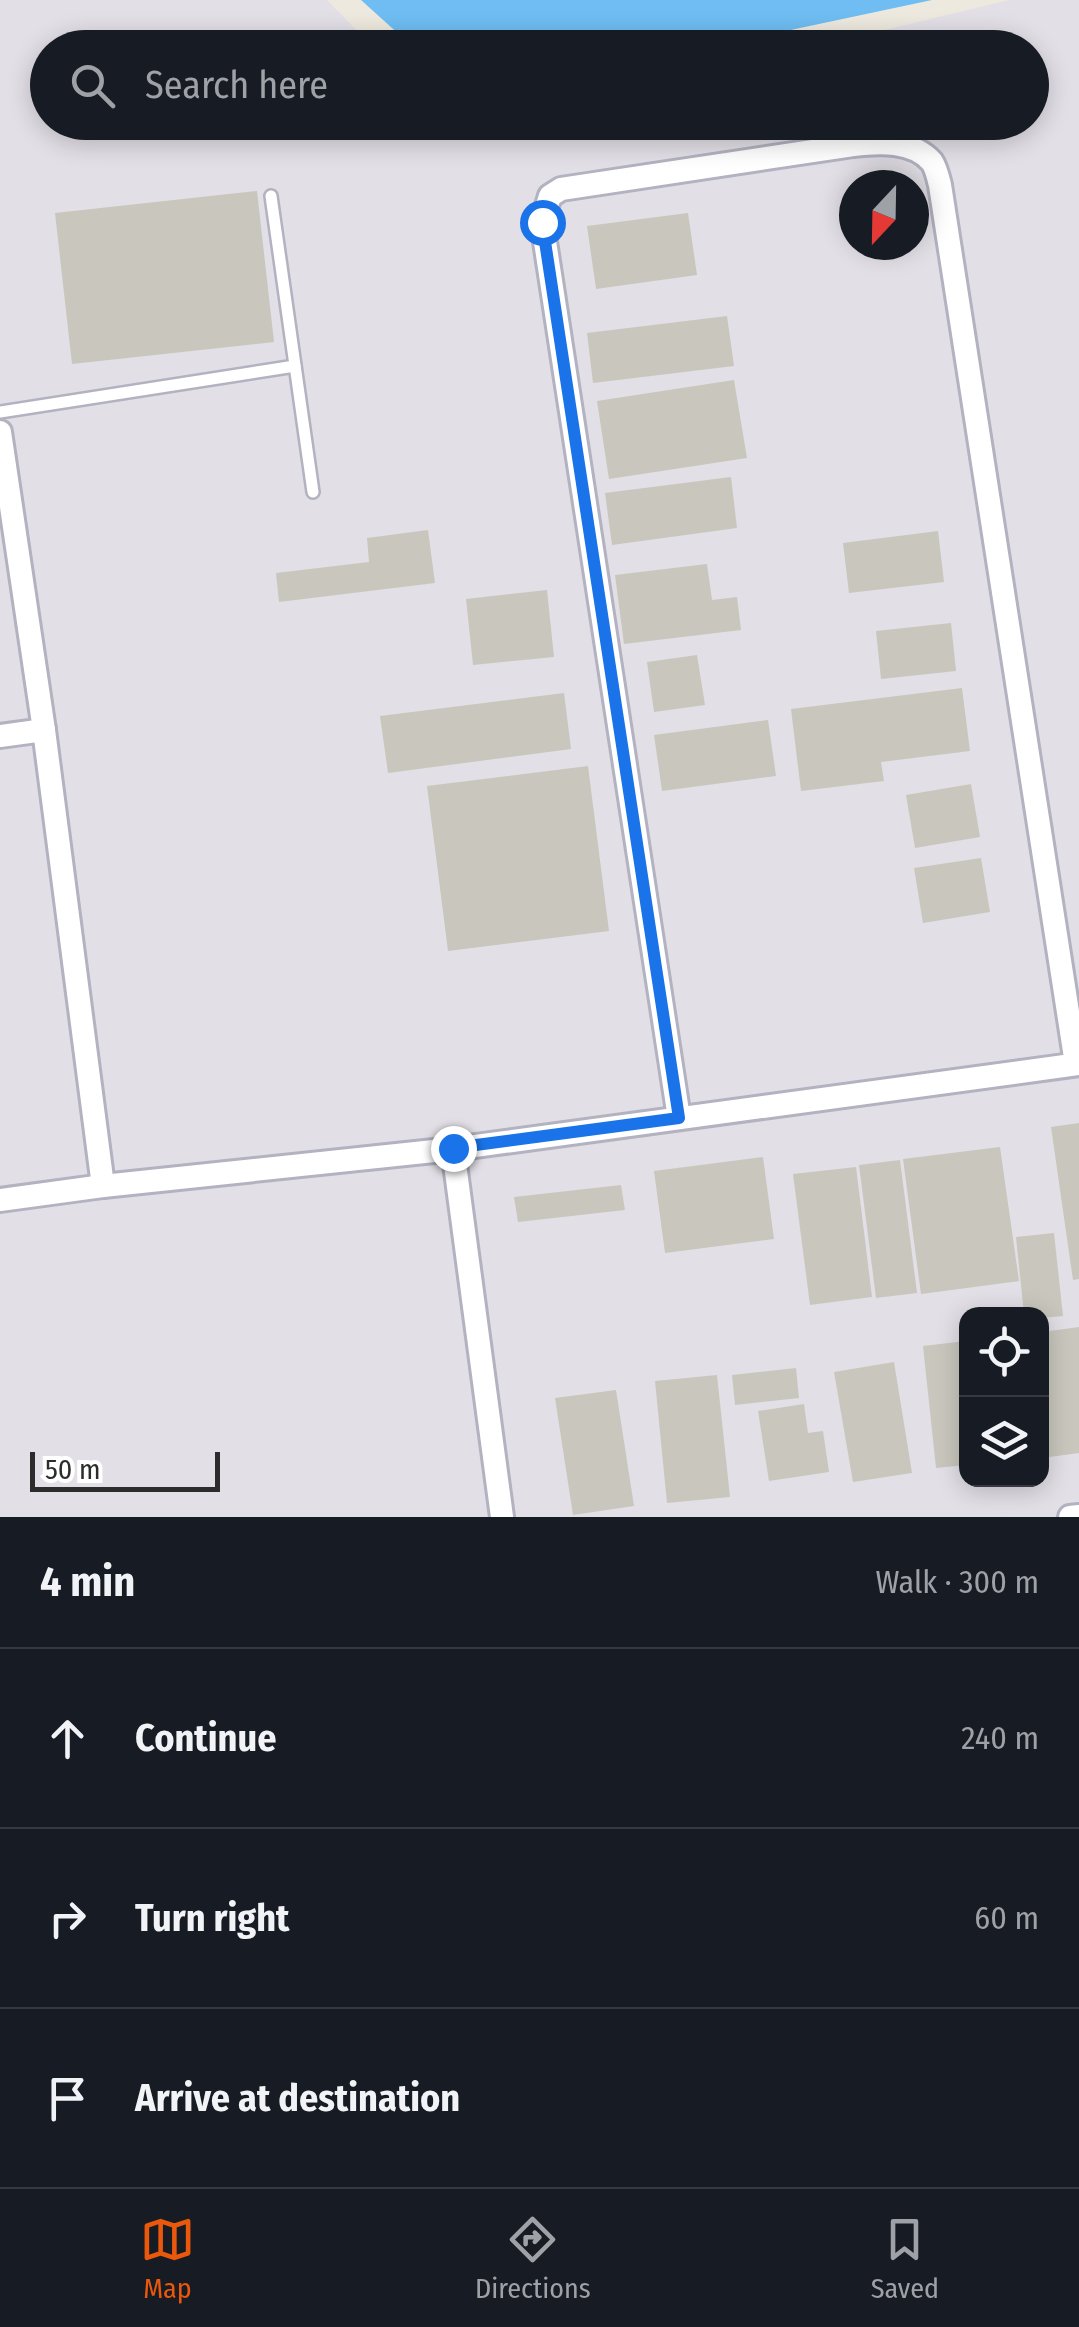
<!DOCTYPE html>
<html lang="en">
<head>
<meta charset="utf-8">
<style>
	body { margin:0; font-family:"Fira Sans Condensed",sans-serif; background:#20242c; color:#f1f3f6 }
	.controls { position:absolute; right:30px; bottom:30px; display:grid; overflow:hidden; border-radius:20px; box-shadow:0 5px 25px #0003 }
	.controls button { width:90px; height:90px; display:grid; place-items:center; padding:0; border:0; border-bottom:2px solid #363941; background:#171b24; color:#f1f3f6; font:50px sans-serif }
	.compass { position:absolute; left:839px; top:170px; width:90px; height:90px; border-radius:50%; background:#171b24; box-shadow:0 5px 25px #0003; rotate:202deg }
	.scale { position:absolute; left:30px; bottom:25px; width:190px; box-sizing:border-box; padding-left:10px; border:5px solid #2c2c2c; border-top:0; font-size:28px; line-height:35px; white-space:nowrap; color:#2c2c2c; -webkit-text-stroke:8px #fff; paint-order:stroke }
	.stop { position:absolute; width:30px; height:30px; margin:-22px; border:8px solid #1a73e8; border-radius:50%; background:#fff }
	.stop.end { background:#1a73e8; border-color:#fff; box-shadow:0 2px 10px #0008 }
	.list { margin:0; padding:0; list-style:none }
	h2 { display:flex; justify-content:space-between; align-items:center; height:130px; margin:0; padding:0 40px; font-size:42px }
	h2 small { font-size:32px; font-weight:400; color:#9ea1a6 }
	.list li { display:grid; grid-template-columns:65px 1fr auto; gap:30px; align-items:center; box-sizing:border-box; height:180px; padding:0 40px; border-top:2px solid #363941 }
	.list b { display:block; font-size:38px; white-space:nowrap }
	.list em { font-size:32px; font-style:normal; color:#9ea1a6 }
	.icon { flex:none; width:55px; height:55px; fill:none; stroke:currentColor; stroke-width:2; stroke-linecap:round; stroke-linejoin:round }
	.map { position:relative; flex:none; width:1079px; height:1517px; overflow:hidden }
	.search { position:absolute; background:#171b24; box-shadow:0 5px 25px #0003; left:30px; right:30px; top:30px; height:110px; display:flex; align-items:center; gap:25px; box-sizing:border-box; padding:0 35px; border-radius:55px; color:#9ea1a6; font-size:38px }
	.sheet { height:670px; background:#171b24 }
	nav { display:flex; justify-content:space-around; align-items:center; box-sizing:border-box; height:140px; border-top:2px solid #363941; background:#171b24; font-size:28px; color:#9ea1a6 }
	nav a { display:grid; justify-items:center; gap:5px }
	nav .on { color:#ea580c }
	.map>svg:first-child { display:block }
</style>
</head>
<body>
<div class="map">
<svg width="1079" height="1517" viewBox="0 0 1079 1517">
	<rect width="100%" height="100%" fill="#eee9de"/>
	<path fill="#e2dfe6" fill-rule="evenodd" d="M0 0H327L373 47 48 48V122H1032V48L814 47 1009 0H1079V1517H0ZM854 185H914V245H854ZM966 1314H1042V1480H966Z"/>
	<polygon fill="#6fbdf2" points="361,0 932,0 786,31 723,47 413,47"/>
	<g fill="#c9c7bd">
		<polygon points="257,191 274,342 72,364 55,213"/>
		<polygon points="688,213 697,275 596,289 587,226"/>
		<polygon points="727,316 734,366 593,383 587,333"/>
		<polygon points="734,380 747,458 609,479 597,401"/>
		<polygon points="731,477 737,528 612,545 605,493"/>
		<polygon points="428,530 435,583 279,602 276,573 369,562 367,538"/>
		<polygon points="938,531 944,582 849,593 843,543"/>
		<polygon points="707,564 712,600 737,597 741,630 624,644 615,575"/>
		<polygon points="547,590 554,657 473,665 466,599"/>
		<polygon points="951,623 956,671 881,679 876,631"/>
		<polygon points="697,655 705,705 654,712 647,662"/>
		<polygon points="962,688 970,751 881,762 884,781 801,791 791,709"/>
		<polygon points="564,693 571,749 388,773 380,716"/>
		<polygon points="768,720 776,776 662,791 654,735"/>
		<polygon points="588,766 609,931 448,951 427,786"/>
		<polygon points="971,784 980,837 915,848 906,795"/>
		<polygon points="981,858 990,912 923,923 914,868"/>
		<polygon points="1079,1123 1079,1279 1073,1280 1051,1127"/>
		<polygon points="1000,1147 1019,1281 921,1294 903,1159"/>
		<polygon points="763,1157 774,1239 665,1253 654,1171"/>
		<polygon points="900,1160 917,1293 876,1298 859,1165"/>
		<polygon points="856,1167 872,1297 810,1305 793,1174"/>
		<polygon points="621,1185 625,1210 518,1222 514,1197"/>
		<polygon points="1054,1233 1063,1316 1042,1318 1042,1314 1024,1314 1016,1237"/>
		<polygon points="1079,1327 1079,1453 1042,1458 1042,1332"/>
		<polygon points="966,1341 966,1465 936,1468 923,1346"/>
		<polygon points="894,1362 912,1473 853,1482 834,1372"/>
		<polygon points="796,1368 799,1398 735,1405 732,1375"/>
		<polygon points="717,1375 730,1497 667,1503 655,1381"/>
		<polygon points="616,1390 634,1506 573,1515 555,1398"/>
		<polygon points="804,1404 808,1433 823,1431 829,1472 769,1481 758,1411"/>
	</g>
	<g fill="none" stroke-linecap="round" stroke-linejoin="round">
		<g stroke="#b2b2c0" stroke-width="16">
			<g id="lane">
				<polyline points="271,196 313,492"/>
				<polyline points="0,412 295,366"/>
			</g>
		</g>
		<g stroke="#b2b2c0" stroke-width="28">
			<g id="street">
				<polyline points="0,432 44,730 103,1186"/>
				<polyline points="0,736 44,730"/>
				<path d="M679 1118 542 222 550 196 561 189 853 145C879 142 913 140 932 162 936 168 938 177 940 185L1076 1064"/>
				<polyline points="453,1149 502,1517"/>
				<polyline points="0,1200 103,1186 453,1149 1079,1064"/>
				<polyline points="1070,1517 1079,1516"/>
			</g>
		</g>
		<use href="#lane" stroke="#fff" stroke-width="11"/>
		<use href="#street" stroke="#fff" stroke-width="22"/>
	</g>
	<g fill="none" stroke-linecap="round" stroke-linejoin="round">
		<polyline stroke="#1a73e8" stroke-width="12" points="453,1148 679,1118 542,222"/>
	</g>
</svg>
<div class="controls">
<button><svg class="icon" aria-label="locate" viewBox="0 0 24 24"><circle cx="12" cy="12" r="6"/><path d="M12 2v4M12 18v4M2 12h4M18 12h4"/></svg></button>
<button><svg class="icon" aria-label="layers" viewBox="0 0 24 24"><path d="M12 4l9 5-9 5-9-5zM3 14l9 5 9-5"/></svg></button>
</div>
<svg class="compass" viewBox="-18 -18 36 36"><path d="M0-13l5 13h-10z" fill="#e53935"/><path d="M0 13l5-13h-10z" fill="#9ea1a6"/></svg>
<div class="scale">50 m</div>
<div class="stop" style="left:542px;top:222px"></div>
<div class="stop end" style="left:453px;top:1148px"></div>
<div class="search"><svg class="icon" aria-label="search" viewBox="0 0 24 24"><circle cx="10" cy="10" r="6"/><path d="M15 15l6 6"/></svg>Search here</div>
</div>
<section class="sheet">
<h2>4 min<small>Walk · 300 m</small></h2>
<ul class="list">
<li><svg class="icon" aria-label="ahead" viewBox="0 0 24 24"><path d="M12 20V5M6 11l6-6 6 6"/></svg><div><b>Continue</b></div><em>240 m</em></li>
<li><svg class="icon" aria-label="right" viewBox="0 0 24 24"><path d="M7 20v-9h11M14 6l5 5-5 5"/></svg><div><b>Turn right</b></div><em>60 m</em></li>
<li><svg class="icon" aria-label="arrive" viewBox="0 0 24 24"><path d="M6 21V4h12l-3 4 3 4H6"/></svg><div><b>Arrive at destination</b></div></li>
</ul>
</section>
<nav>
<a class="on"><svg class="icon" aria-label="map" viewBox="0 0 24 24"><path d="M3 6l6-2 6 2 6-2v14l-6 2-6-2-6 2zM9 4v14M15 6v14"/></svg>Map</a>
<a><svg class="icon" aria-label="directions" viewBox="0 0 24 24"><path d="M12 3l9 9-9 9-9-9zM9 14v-3h6M13 9l2 2-2 2"/></svg>Directions</a>
<a><svg class="icon" aria-label="saved" viewBox="0 0 24 24"><path d="M7 4h10v16l-5-4-5 4z"/></svg>Saved</a>
</nav>
</body>
</html>
